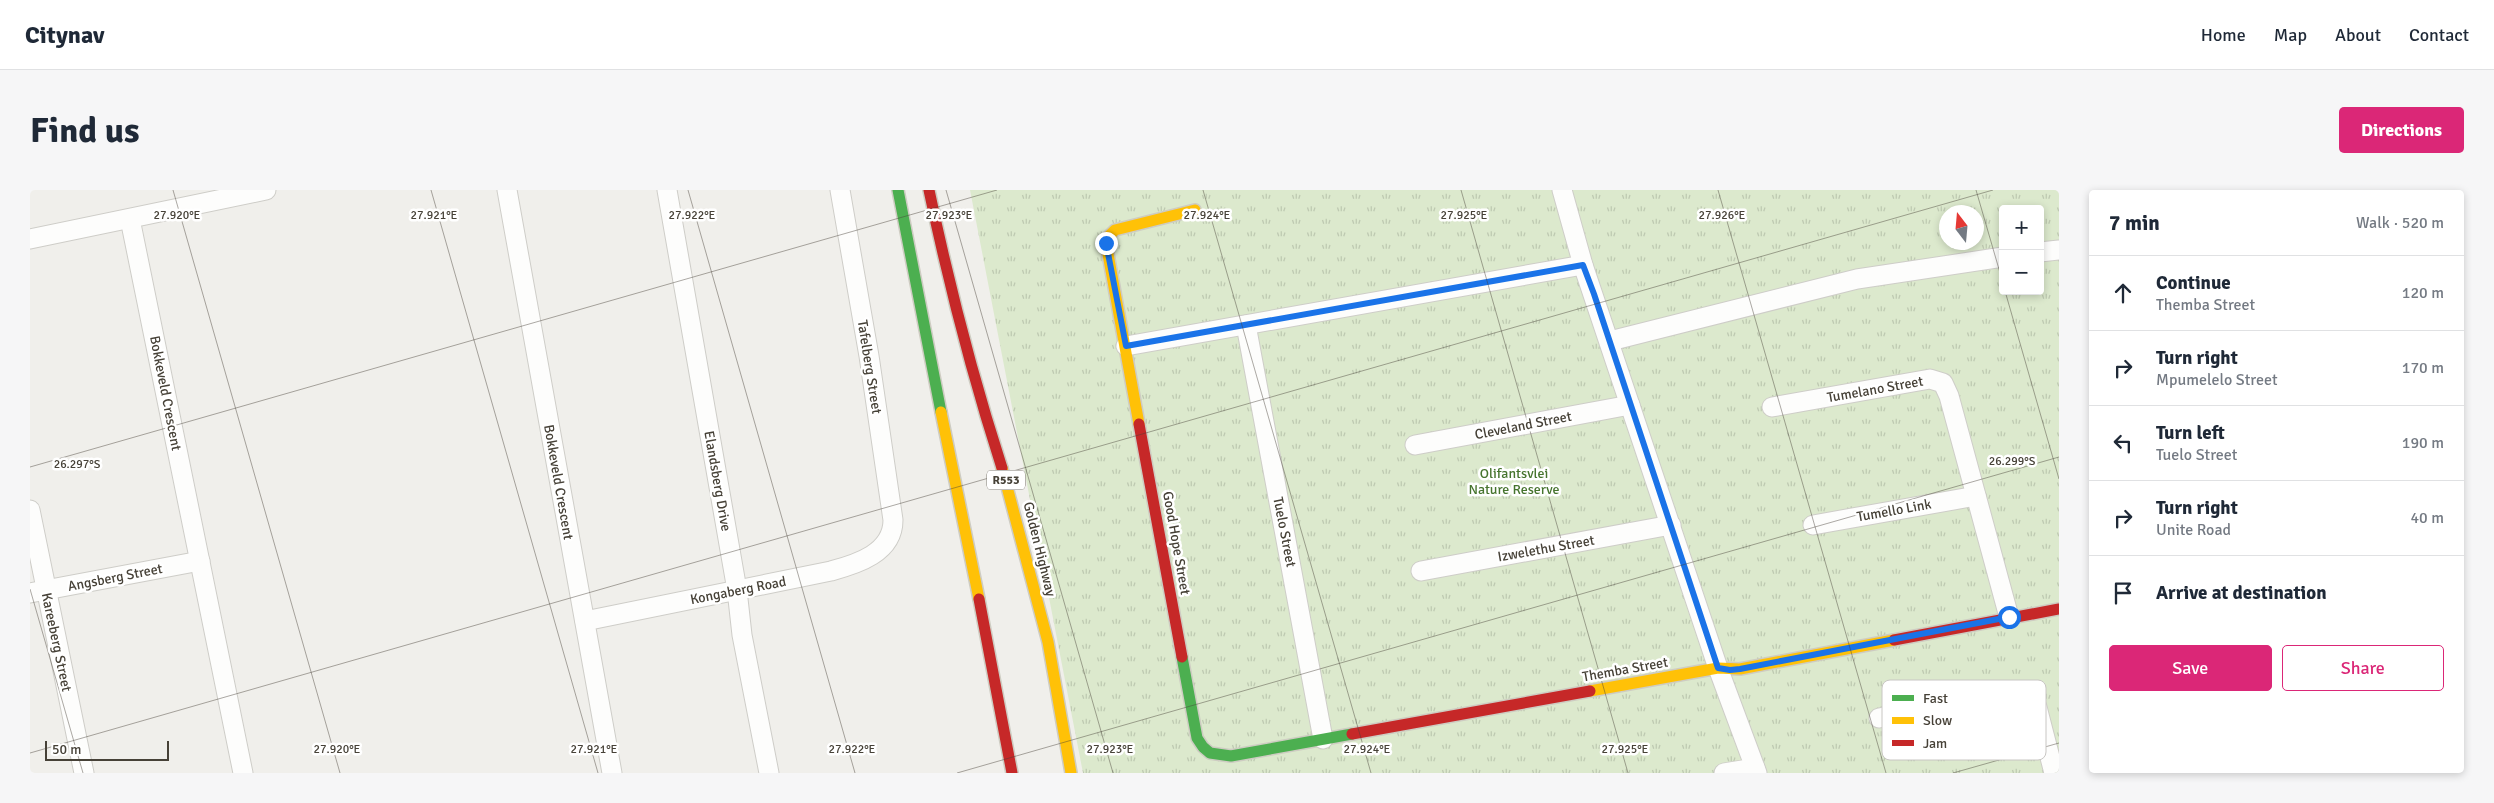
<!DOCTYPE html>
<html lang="en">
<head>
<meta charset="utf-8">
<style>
	body { margin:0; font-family:Signika,sans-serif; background:#f6f6f7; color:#1f2937 }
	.controls { position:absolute; right:15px; top:15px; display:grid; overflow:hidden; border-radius:5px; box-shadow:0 2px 8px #0003 }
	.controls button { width:45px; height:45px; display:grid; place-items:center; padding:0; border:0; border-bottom:1px solid #e0e1e3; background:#fff; color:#1f2937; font:25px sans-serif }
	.compass { position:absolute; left:1909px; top:15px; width:45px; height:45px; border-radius:50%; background:#fff; box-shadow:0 2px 8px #0003; rotate:344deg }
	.scale { position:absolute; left:15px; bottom:12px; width:124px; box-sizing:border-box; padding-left:5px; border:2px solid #464137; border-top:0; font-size:14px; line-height:18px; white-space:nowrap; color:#464137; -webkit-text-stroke:4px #fff; paint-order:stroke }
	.stop { position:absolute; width:15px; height:15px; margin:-11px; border:4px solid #1a73e8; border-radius:50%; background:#fff }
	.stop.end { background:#1a73e8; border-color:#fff; box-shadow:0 1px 5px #0008 }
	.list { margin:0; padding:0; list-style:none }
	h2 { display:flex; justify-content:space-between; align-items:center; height:65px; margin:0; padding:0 20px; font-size:21px }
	h2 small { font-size:16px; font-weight:400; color:#747a83 }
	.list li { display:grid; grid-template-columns:32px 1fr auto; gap:15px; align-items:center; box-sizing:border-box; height:75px; padding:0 20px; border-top:1px solid #e0e1e3 }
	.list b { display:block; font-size:19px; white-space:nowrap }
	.list p { margin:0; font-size:16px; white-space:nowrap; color:#747a83 }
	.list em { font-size:16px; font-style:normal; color:#747a83 }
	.actions { display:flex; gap:10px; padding:15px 20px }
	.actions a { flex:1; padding:11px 0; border:1px solid #db2777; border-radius:5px; text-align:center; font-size:18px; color:#db2777 }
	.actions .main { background:#db2777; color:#fff }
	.icon { flex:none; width:28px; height:28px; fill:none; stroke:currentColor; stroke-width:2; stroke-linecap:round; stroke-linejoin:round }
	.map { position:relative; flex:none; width:2029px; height:583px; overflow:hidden; border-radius:5px }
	header { display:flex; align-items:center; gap:30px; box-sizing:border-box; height:70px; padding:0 25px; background:#fff; border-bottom:1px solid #e0e1e3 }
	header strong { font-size:24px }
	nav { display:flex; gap:28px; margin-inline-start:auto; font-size:18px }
	.intro { display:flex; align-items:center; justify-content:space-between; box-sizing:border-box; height:120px; padding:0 30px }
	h1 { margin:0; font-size:35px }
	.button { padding:12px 22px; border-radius:5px; background:#db2777; color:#fff; font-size:18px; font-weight:700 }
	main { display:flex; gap:30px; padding:0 30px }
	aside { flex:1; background:#fff; border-radius:5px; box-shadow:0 2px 8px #0003 }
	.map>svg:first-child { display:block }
</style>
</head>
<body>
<header>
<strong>Citynav</strong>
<nav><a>Home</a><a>Map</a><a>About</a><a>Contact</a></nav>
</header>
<div class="intro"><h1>Find us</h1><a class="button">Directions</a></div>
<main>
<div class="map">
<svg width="2029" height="583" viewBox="0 0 2029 583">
	<defs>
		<pattern id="grass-tufts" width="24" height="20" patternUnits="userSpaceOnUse" patternTransform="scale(1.25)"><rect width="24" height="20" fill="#dce9cd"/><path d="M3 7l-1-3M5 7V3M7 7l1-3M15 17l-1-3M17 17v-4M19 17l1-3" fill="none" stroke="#bec9b1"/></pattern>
	</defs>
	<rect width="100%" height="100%" fill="#f0efeb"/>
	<path fill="url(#grass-tufts)" fill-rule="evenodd" d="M940 0H2029V583H1053ZM1973 19H2010V101H1973ZM1916 22H1946V52H1916Z"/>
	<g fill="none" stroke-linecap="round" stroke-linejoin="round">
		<g stroke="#cecdc8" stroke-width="21">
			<g id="street">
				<polyline points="477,0 582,583"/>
				<polyline points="637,0 707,400 712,445 739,583"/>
				<polyline points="1532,0 1553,75 1688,478 1727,583"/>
				<polyline points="100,29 213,583"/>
				<polyline points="0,49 236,0"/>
				<polyline points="2010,62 2029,60"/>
				<polyline points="1216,135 1293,549"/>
				<polyline points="1580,151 1827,89 1973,67"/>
				<polyline points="1096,156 1553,75"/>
				<polyline points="1742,217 1900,189 1913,193 1919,206 1979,427"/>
				<polyline points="1385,255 1600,215"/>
				<polyline points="0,320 54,583"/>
				<polyline points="1783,335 1946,306"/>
				<polyline points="1391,381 1641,335"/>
				<polyline points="0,403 170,371"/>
				<path d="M555 431 801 381C827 374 863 363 863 330L839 166 810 0"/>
				<polyline points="1849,528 1975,504 1996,504 2007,517 2024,583"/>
				<polyline points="1694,583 1725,578"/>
			</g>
		</g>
		<g stroke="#ceccc2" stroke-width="14">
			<g id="fast">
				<polyline points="868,0 911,222"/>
				<polyline points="1152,467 1167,548 1173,557 1180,563 1201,566 1322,544"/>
			</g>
		</g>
		<g stroke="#ceccc2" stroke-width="14">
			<g id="slow">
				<polyline points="911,222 949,409"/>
				<polyline points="1109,234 1076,53 1078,47 1085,40 1165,20"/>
				<polyline points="972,278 1018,452 1041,583"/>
				<polyline points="1560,501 1688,478 1710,479 1864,450"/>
			</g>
		</g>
		<g stroke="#ceccc2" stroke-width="14">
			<g id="jam">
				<path d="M899 0C919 95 942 185 972 278"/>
				<polyline points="1109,234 1152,467"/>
				<polyline points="949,409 982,583"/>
				<polyline points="1864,450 2029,419"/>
				<polyline points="1322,544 1560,501"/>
			</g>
		</g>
		<use href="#street" stroke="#fdfdfc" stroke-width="19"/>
		<use href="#fast" stroke="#4caf50" stroke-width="11"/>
		<use href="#slow" stroke="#ffc107" stroke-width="11"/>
		<use href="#jam" stroke="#c62828" stroke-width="11"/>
	</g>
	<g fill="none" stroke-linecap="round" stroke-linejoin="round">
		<polyline stroke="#1a73e8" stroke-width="6" points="1076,53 1096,156 1553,75 1564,104 1688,478 1700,480 1710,479 1979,427"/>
	</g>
	<path fill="none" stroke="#464137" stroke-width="1" stroke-opacity="0.45" d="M143 0 310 583M401 0 568 583M658 0 825 583M916 0 1083 583M1173 0 1341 583M1431 0 1598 583M1688 0 1856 583M1946 0 1973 93M1975 101 2029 289M0 277 967 0M0 399 53 583M0 563 1963 0M927 583 2029 267M1923 583 2029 553"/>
	<g text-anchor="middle" stroke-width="5" stroke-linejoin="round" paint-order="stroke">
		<rect fill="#fff" stroke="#7e7a73" stroke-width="1" x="957" y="280.5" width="38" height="19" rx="4"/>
		<g font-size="12" font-weight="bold" fill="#464137">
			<text x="976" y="294">R553</text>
		</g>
		<g font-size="14" fill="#464137" stroke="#fff">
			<text transform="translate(840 177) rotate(81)" y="5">Tafelberg Street</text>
			<text transform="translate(1845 199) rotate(-10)" y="5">Tumelano Street</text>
			<text transform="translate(136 203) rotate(79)" y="5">Bokkeveld Crescent</text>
			<text transform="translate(1493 235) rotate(-11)" y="5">Cleveland Street</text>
			<text transform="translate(688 291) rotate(80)" y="5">Elandsberg Drive</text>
			<text transform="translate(529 292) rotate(80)" y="5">Bokkeveld Crescent</text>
			<text transform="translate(1864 320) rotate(-10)" y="5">Tumello Link</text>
			<text transform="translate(1255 342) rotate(79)" y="5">Tuelo Street</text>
			<text transform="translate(1147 353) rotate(80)" y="5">Good Hope Street</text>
			<text transform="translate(1516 358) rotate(-10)" y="5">Izwelethu Street</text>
			<text transform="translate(1010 359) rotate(76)" y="5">Golden Highway</text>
			<text transform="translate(85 387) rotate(-11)" y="5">Angsberg Street</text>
			<text transform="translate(708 400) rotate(-11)" y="5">Kongaberg Road</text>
			<text transform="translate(27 452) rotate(78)" y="5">Kareeberg Street</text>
			<text transform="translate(1595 479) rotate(-10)" y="5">Themba Street</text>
		</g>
		<g font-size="14" fill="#46742e" stroke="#fff">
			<text x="1484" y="288">Olifantsvlei<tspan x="1484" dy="16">Nature Reserve</tspan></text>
		</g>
	</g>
	<rect x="1852" y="490" width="164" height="80" rx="8" fill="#fff" stroke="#c8c6c3" stroke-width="1"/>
	<rect x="1862" y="505" width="22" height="6" fill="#4caf50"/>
	<rect x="1862" y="527" width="22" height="7" fill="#ffc107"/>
	<rect x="1862" y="550" width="22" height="6" fill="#c62828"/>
	<g font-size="14" fill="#464137">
		<text x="1893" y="513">Fast</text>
		<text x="1893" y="535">Slow</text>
		<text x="1893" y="558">Jam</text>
	</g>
	<g font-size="12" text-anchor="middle" fill="#464137" stroke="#fff" stroke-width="5" stroke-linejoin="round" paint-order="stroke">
		<text x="147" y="29">27.920°E</text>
		<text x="404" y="29">27.921°E</text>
		<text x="662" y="29">27.922°E</text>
		<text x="919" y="29">27.923°E</text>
		<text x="1177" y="29">27.924°E</text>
		<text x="1434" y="29">27.925°E</text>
		<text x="1692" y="29">27.926°E</text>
		<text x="1982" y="275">26.299°S</text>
		<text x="47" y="278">26.297°S</text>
		<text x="307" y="563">27.920°E</text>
		<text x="564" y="563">27.921°E</text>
		<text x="822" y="563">27.922°E</text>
		<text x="1080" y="563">27.923°E</text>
		<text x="1595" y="563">27.925°E</text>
		<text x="1337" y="563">27.924°E</text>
	</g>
</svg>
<div class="controls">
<button>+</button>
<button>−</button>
</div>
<svg class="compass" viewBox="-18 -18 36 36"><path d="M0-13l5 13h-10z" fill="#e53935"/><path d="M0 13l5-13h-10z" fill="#747a83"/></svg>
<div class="scale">50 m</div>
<div class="stop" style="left:1979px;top:427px"></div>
<div class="stop end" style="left:1076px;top:53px"></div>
</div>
<aside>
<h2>7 min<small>Walk · 520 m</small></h2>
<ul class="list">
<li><svg class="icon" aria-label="ahead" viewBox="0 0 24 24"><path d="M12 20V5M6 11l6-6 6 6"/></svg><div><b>Continue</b><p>Themba Street</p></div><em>120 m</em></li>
<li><svg class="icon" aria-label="right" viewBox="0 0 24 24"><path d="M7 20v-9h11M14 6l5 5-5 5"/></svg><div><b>Turn right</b><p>Mpumelelo Street</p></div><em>170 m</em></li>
<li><svg class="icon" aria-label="left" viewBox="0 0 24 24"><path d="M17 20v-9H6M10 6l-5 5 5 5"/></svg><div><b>Turn left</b><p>Tuelo Street</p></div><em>190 m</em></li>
<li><svg class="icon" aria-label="right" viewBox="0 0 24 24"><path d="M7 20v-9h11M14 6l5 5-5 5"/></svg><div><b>Turn right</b><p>Unite Road</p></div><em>40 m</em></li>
<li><svg class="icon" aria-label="arrive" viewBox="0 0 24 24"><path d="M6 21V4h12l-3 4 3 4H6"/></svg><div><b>Arrive at destination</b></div></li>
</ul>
<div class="actions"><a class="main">Save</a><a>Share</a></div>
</aside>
</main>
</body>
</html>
